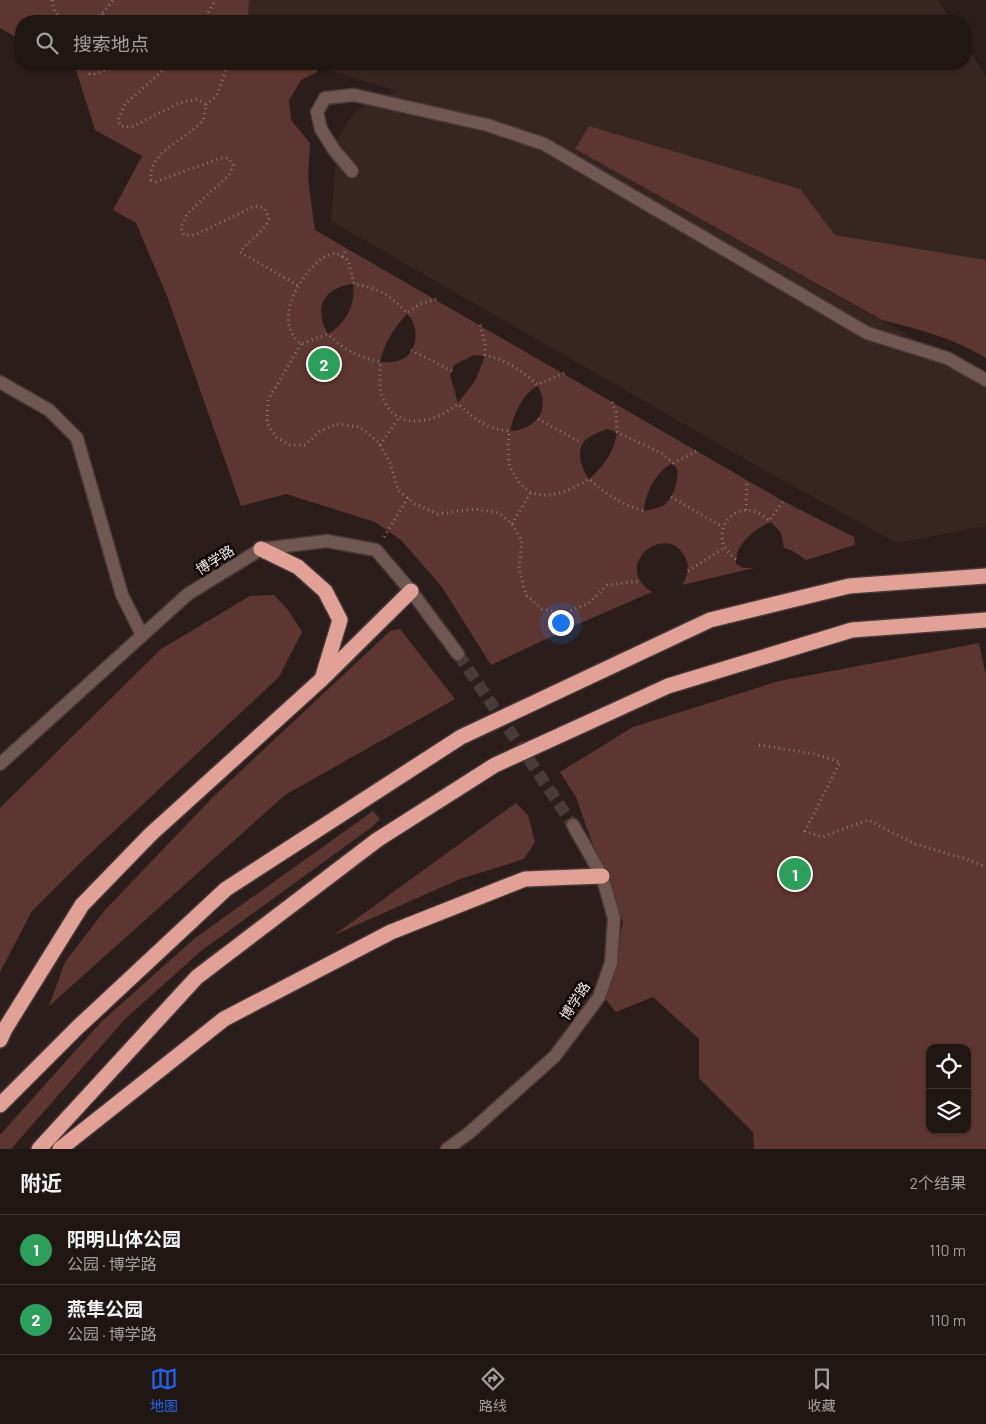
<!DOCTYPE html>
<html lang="zh">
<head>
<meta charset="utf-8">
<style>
	body { margin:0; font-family:Barlow,"Noto Sans SC",sans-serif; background:#2d2322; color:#f1f3f6 }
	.controls { position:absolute; right:15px; bottom:15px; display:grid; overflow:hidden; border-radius:10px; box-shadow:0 1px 4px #0004 }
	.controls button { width:45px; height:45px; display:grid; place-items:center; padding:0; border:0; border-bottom:1px solid #3d3534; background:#201614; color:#f1f3f6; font:25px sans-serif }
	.you { position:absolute; left:560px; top:622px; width:18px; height:18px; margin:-12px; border:4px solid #fff; border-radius:50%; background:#1a73e8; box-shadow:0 0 0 8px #1a73e833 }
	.badge { display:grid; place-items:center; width:32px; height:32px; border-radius:50%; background:#2563eb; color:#fff; font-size:16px; font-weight:700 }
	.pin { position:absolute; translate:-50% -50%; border:2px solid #fff; box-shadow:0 1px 5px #0006 }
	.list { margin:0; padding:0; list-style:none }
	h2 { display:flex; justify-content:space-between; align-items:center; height:65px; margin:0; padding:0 20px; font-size:21px }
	h2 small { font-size:16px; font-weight:400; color:#a29fa0 }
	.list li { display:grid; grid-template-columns:32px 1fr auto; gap:15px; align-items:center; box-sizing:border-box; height:70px; padding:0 20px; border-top:1px solid #3d3534 }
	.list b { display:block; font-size:19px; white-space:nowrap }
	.list p { margin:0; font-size:16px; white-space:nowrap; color:#a29fa0 }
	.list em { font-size:16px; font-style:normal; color:#a29fa0 }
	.icon { flex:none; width:28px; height:28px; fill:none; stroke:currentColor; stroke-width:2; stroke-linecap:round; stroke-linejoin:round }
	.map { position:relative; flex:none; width:986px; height:1149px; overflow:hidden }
	.search { position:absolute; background:#201614; box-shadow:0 1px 4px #0004; left:15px; right:15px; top:15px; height:55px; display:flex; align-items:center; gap:12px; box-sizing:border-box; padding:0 18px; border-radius:20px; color:#a29fa0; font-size:19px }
	.sheet { height:205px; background:#201614 }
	nav { display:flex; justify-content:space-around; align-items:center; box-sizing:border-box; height:70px; border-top:1px solid #3d3534; background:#201614; font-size:14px; color:#a29fa0 }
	nav a { display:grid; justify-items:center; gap:2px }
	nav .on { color:#2563eb }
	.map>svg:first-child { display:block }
</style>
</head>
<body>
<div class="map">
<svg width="986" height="1149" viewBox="0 0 986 1149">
	<rect width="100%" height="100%" fill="#2a1d1b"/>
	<g fill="#372522">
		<polygon points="249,0 938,0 951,21 248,21"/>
		<polygon points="965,44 986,76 986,260 835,235 799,189 589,126 575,149 986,379 986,526 897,543 764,470 331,221 338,138 355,111 397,91 308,64 965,64"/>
	</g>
	<g fill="#5e3631" fill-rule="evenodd">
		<polygon points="0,0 249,0 248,21 21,21 21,40 0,28"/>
		<path d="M65 64H308L318 66 317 72 301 80 289 100 291 120 310 143 308 179 315 230 783 501 854 537 855 545 806 560 793 551 784 548 781 533 771 522C755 528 734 545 736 564L744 568H754L682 585C687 577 690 568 686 559 669 519 609 565 652 592L576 625 491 665 442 587 401 540 375 522 286 494 241 506 167 296 136 223 113 210 142 156 95 130 76 70ZM353 284C356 304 346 324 328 334 313 308 324 287 353 284ZM407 314C418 323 419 346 407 356 400 362 389 363 380 362 384 343 394 328 407 314ZM474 355 485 356 475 381 458 403 450 375 454 365ZM538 386C551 411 536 429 510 431 514 415 522 393 538 386ZM607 429 617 432C615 450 603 468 589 479 581 468 574 448 588 438 593 434 601 432 607 429ZM673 463C674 465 676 468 677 470 679 481 673 499 664 505 658 508 651 510 644 511 645 493 656 471 673 463Z"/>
		<path d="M589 126 800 189 835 235 986 260V358C954 338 918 329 882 320L575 149Z"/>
		<polygon points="274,595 288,610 302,632 279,677 80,863 32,911 0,972 0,808 161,649 250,596"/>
		<polygon points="400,629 455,699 285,795 49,1006 65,962 105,910 213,797 390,631"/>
		<path d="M979 643 986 676V1149H754L753 1132 699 1078V1039L653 997 616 1012 606 1000 623 922 586 826 576 797 560 772 633 727 779 681ZM930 1048H967V1130H930Z"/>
		<polygon points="516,803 528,815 535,842 524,859 460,879 334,935"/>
		<polygon points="373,811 380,819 372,827 201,951 125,1019 11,1149 0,1149 0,1135 101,1022 195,938"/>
	</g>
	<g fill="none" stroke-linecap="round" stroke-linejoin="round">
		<polyline stroke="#483b39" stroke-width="12" stroke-dasharray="12 6" stroke-linecap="butt" points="458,654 573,825"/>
		<g stroke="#463937" stroke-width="15">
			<g id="minor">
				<polyline points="352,171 334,150 321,129 317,112 325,98 354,95 487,125 544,144 867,333 947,358 986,380"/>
				<polyline points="0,382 49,410 77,438 122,595 142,635"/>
				<polyline points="0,764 188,594 261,549 327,541 376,550 411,591 458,654"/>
				<polyline points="447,1149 469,1133 555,1056 599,997 611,963 614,918 602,876 573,825"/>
			</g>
		</g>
		<g stroke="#463937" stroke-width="18">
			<g id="highway">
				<polyline points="261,549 298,567 325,591 340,620 323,676"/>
				<polyline points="0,1040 5,1029 82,905 151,834 322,679 411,591"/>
				<polyline points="0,1105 77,1028 226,889 461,737 710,620 849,586 986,576"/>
				<polyline points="39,1149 197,977 377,840 495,765 668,686 852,630 986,620"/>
				<polyline points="60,1149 224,1019 391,932 525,879 602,876"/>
			</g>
		</g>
		<g stroke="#847977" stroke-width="3" stroke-dasharray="1 4" stroke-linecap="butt">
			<path d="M52 0C53 12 58 17 69 21"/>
			<polyline points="102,14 105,21"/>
			<polyline points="74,21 102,14 113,0"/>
			<polyline points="203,21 216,0"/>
			<polyline points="90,64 88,67 90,74 95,74 122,64"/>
			<path d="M169 64 168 66 125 104 118 120 121 126 132 127 179 103 197 99 206 105C205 110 205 117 203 120 188 139 147 152 151 180L155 182 221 158H228L233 165 230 174 187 214 181 227 184 235H195L255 206 264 208 269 218C264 233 250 239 240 252L299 286"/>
			<polyline points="206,105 217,95 228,64"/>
			<polyline points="342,257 347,249"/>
			<path d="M436 299 420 304 407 313C390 295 379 288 354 284L348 260 336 253C331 254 325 256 321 259 302 274 278 312 293 335 295 339 298 341 301 344L328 334C345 351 357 356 380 362 380 374 378 389 384 401 400 433 437 421 458 404 476 420 484 428 509 431 509 442 507 455 510 466 511 470 515 475 517 479 535 507 567 493 589 479 606 494 622 505 644 511"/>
			<path d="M480 325 485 343V355C506 360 522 370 537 385L564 373"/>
			<polyline points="301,344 268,400 267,423 276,437 290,445 305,445 320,431 337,424 360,427 378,442 390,462 398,490 415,504 438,514 475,509 499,513 512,524 522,541 519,568 526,595 542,609 564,613 588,604 607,585 640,581"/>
			<polyline points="411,350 452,371"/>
			<polyline points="612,402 616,412 617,432 661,453 673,463 697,451"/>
			<polyline points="538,419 582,443"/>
			<polyline points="380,445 399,417"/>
			<polyline points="671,497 723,527"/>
			<polyline points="746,510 747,480"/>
			<polyline points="512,524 531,492"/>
			<polyline points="384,537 408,498"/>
			<path d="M736 559C701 535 739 490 769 521L783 501"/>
			<polyline points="688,571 724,548"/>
			<polyline points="759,745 815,754 840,762 805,831 822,837 868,820 915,844 966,859 986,867"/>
		</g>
		<use href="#minor" stroke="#715752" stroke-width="12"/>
		<use href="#highway" stroke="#e2a197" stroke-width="15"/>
	</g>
	<g text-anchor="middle" stroke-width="5" stroke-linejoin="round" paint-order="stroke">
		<g font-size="14" fill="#efe7e5" stroke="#0e0908">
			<text transform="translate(215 560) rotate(-32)" y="5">博学路</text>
			<text transform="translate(575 1001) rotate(-57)" y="5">博学路</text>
		</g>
	</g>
</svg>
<div class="controls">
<button><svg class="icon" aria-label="locate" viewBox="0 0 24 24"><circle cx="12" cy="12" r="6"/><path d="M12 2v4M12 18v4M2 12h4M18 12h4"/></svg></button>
<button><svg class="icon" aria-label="layers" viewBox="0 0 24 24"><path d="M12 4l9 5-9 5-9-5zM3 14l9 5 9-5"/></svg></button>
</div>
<div class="you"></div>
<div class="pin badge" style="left:795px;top:874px;background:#2e9e5b">1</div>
<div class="pin badge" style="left:324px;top:364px;background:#2e9e5b">2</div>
<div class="search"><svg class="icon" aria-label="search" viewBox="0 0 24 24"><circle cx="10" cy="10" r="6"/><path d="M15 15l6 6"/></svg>搜索地点</div>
</div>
<section class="sheet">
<h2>附近<small>2个结果</small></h2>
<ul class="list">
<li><span class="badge" style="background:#2e9e5b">1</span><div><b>阳明山体公园</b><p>公园 · 博学路</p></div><em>110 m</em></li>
<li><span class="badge" style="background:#2e9e5b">2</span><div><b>燕隼公园</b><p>公园 · 博学路</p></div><em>110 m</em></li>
</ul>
</section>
<nav>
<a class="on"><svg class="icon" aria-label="map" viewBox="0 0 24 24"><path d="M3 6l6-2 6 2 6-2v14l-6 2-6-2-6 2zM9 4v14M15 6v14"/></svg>地图</a>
<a><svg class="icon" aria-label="directions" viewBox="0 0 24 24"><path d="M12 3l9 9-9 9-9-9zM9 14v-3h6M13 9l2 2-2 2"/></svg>路线</a>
<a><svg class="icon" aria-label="saved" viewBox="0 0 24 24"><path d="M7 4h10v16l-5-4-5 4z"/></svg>收藏</a>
</nav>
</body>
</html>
